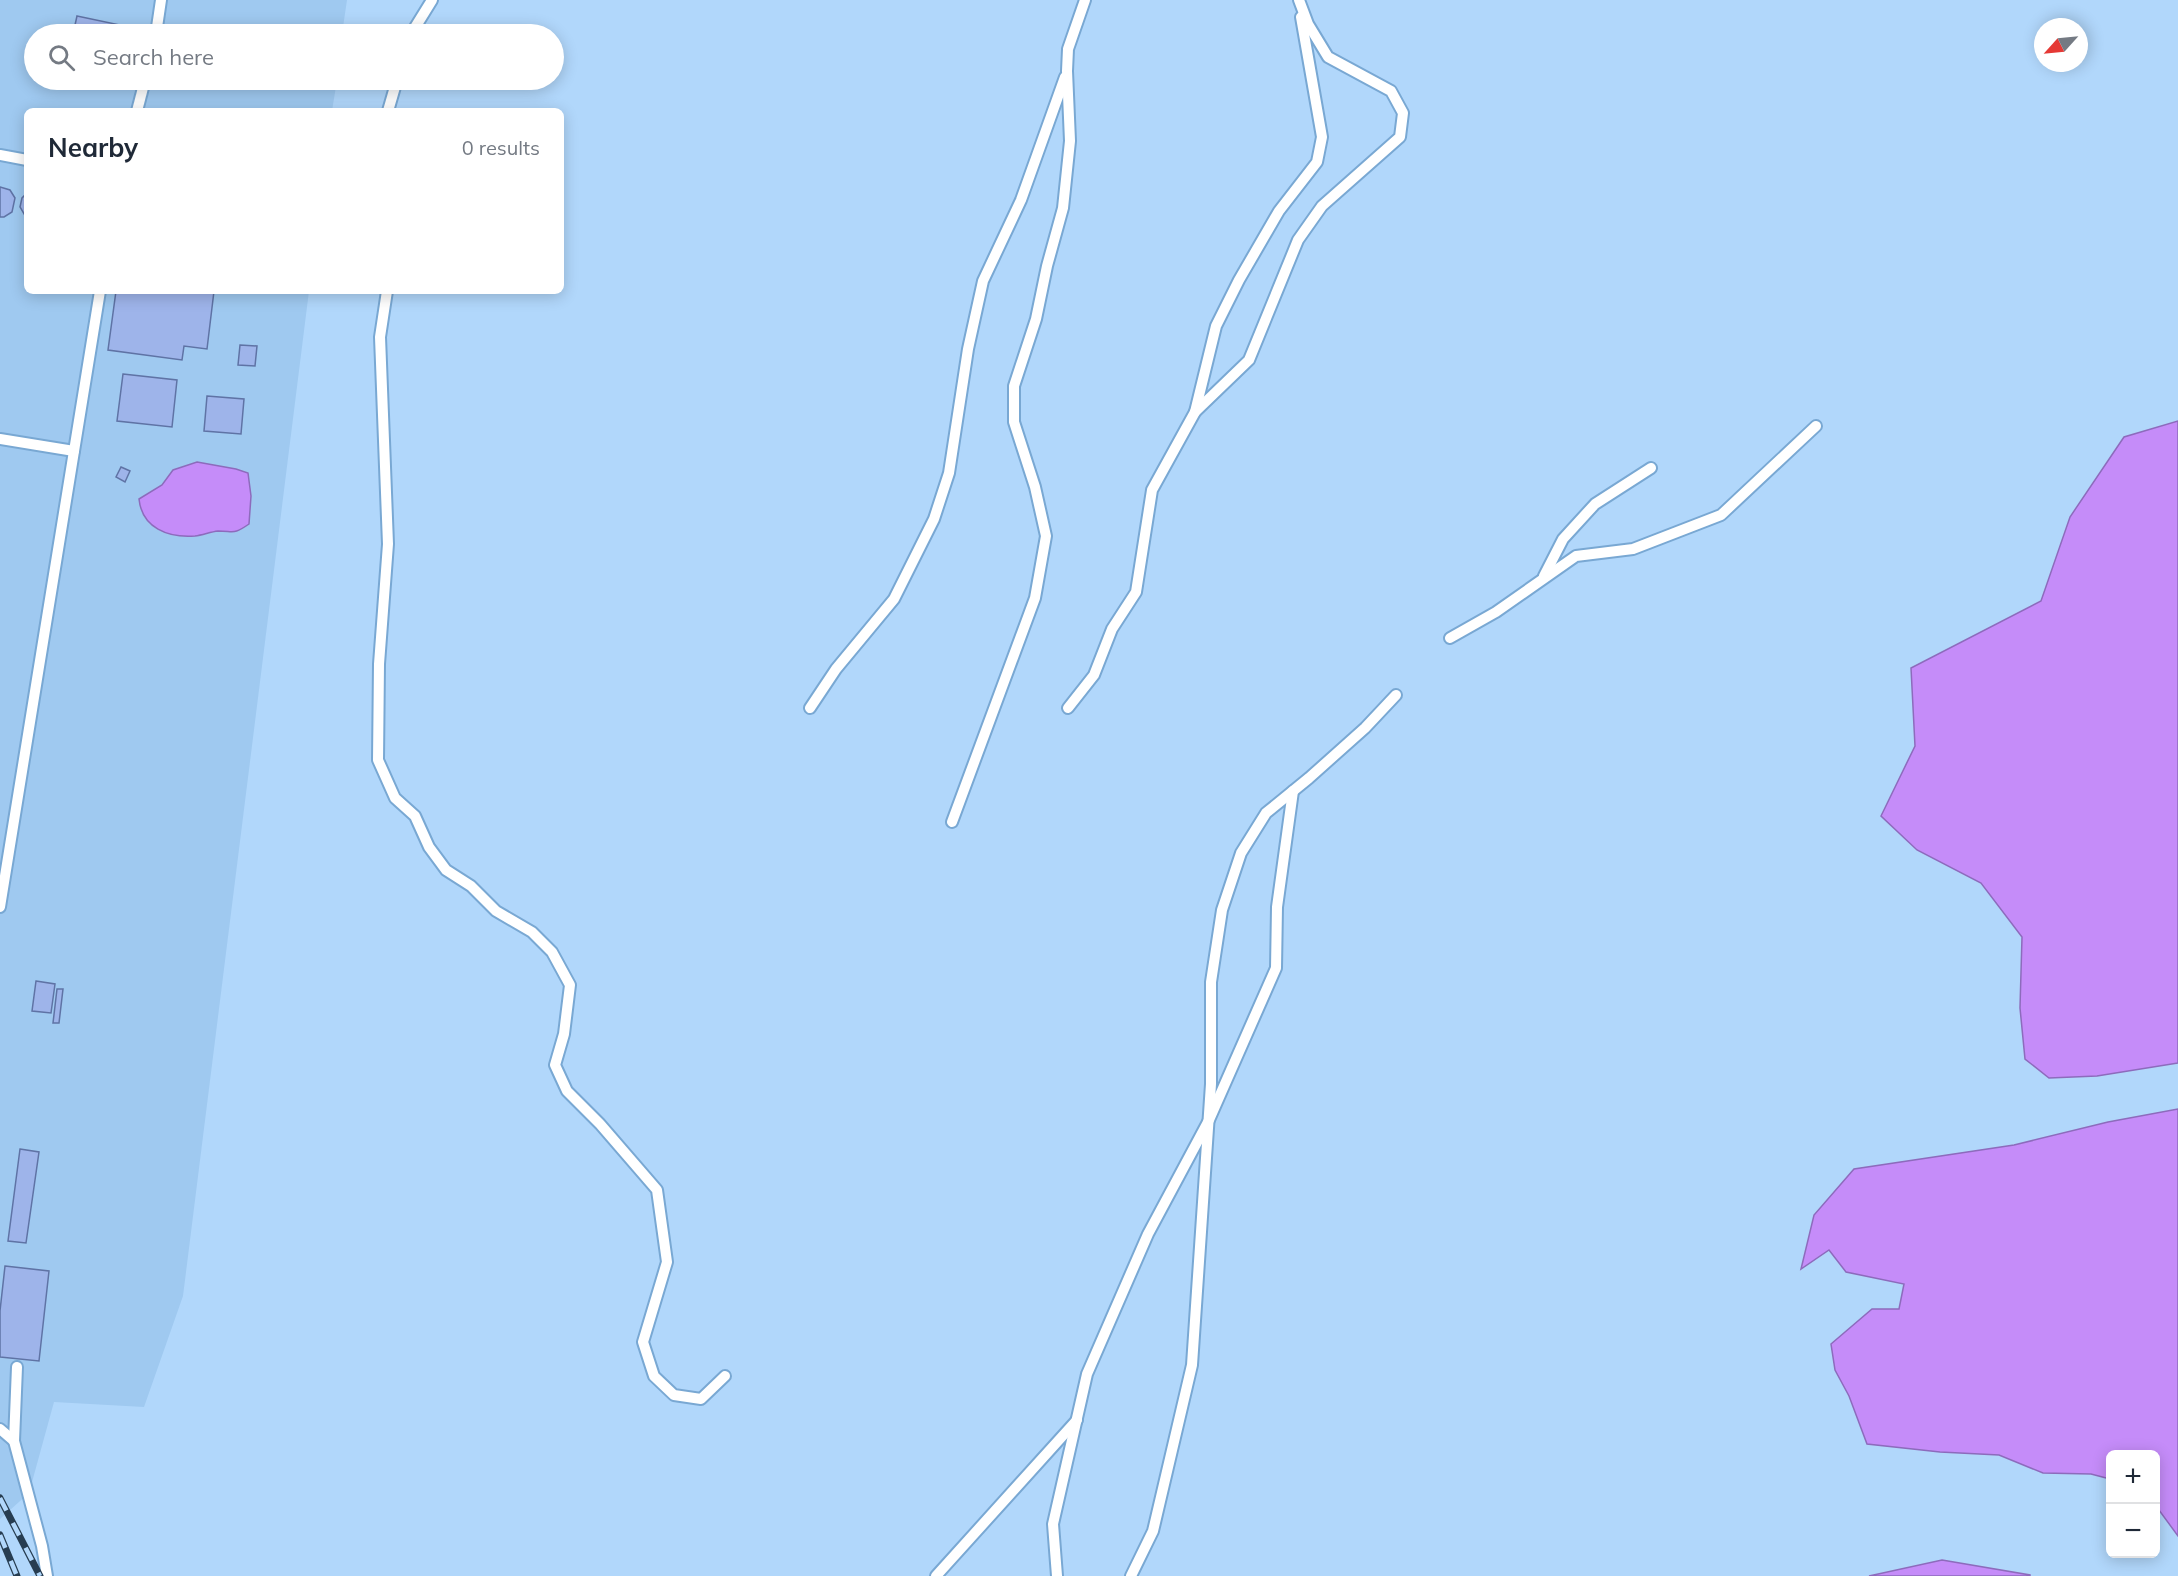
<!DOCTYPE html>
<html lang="en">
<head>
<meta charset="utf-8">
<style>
	body { margin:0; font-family:Mulish,sans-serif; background:#f6f6f7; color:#1f2937 }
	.controls { position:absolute; right:18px; bottom:18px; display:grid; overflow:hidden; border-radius:9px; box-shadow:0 3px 15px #0003 }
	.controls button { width:54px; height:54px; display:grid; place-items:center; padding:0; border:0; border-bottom:2px solid #e0e1e3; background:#fff; color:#1f2937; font:30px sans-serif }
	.compass { position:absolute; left:2034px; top:18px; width:54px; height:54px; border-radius:50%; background:#fff; box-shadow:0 3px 15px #0003; rotate:243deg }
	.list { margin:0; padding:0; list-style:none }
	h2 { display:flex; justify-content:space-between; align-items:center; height:78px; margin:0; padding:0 24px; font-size:26px }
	h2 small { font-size:20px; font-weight:400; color:#747a83 }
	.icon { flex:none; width:33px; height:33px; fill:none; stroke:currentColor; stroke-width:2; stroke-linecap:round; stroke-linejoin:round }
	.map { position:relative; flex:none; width:2178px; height:1576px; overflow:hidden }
	.search { position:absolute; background:#fff; box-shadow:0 3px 15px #0003; left:24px; top:24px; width:540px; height:66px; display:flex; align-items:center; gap:15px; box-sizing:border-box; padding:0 21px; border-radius:33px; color:#747a83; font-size:22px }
	.panel { position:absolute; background:#fff; box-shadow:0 3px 15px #0003; left:24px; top:108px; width:540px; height:186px; border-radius:9px }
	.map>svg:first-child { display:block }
</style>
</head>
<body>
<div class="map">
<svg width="2178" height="1576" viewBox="0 0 2178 1576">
	<rect width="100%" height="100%" fill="#b1d7fb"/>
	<polygon fill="#9fc9f0" points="0,0 347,0 342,34 34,34 34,80 337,80 332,111 27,111 27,291 309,291 183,1296 144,1407 54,1402 29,1493 0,1519"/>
	<g fill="#c58cf9" stroke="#8d6bbc" stroke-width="1.5">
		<polygon points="2178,421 2178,1063 2097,1076 2049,1078 2025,1059 2020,1008 2022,937 1981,883 1917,850 1881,816 1915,746 1911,668 2041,601 2070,517 2124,437"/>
		<path d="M197 462 236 469 248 473 251 496 249 524C233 535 235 531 218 531 210 532 203 535 195 536 168 538 142 528 139 499L162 485 173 470Z"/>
		<polygon points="2178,1109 2178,1536 2156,1506 2156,1454 2110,1454 2110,1479 2091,1474 2043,1473 1999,1455 1940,1452 1867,1444 1849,1396 1835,1370 1831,1344 1872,1309 1899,1309 1904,1284 1846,1272 1829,1250 1801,1269 1814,1215 1854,1169 2014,1145 2108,1122"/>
		<polygon points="1942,1560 2030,1575 2030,1576 1869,1576"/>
	</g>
	<g fill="#9eb4ea" stroke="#5f73a5" stroke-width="1.5">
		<polygon points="77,16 139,29 138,34 73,34"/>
		<polygon points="0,187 10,190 15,198 12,212 4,217 0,217"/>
		<polygon points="27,193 27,219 20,207 22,198"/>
		<polygon points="116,291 214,291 207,349 184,346 182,360 108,350"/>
		<polygon points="240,345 257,346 255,366 238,365"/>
		<polygon points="123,374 177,380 172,427 117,421"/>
		<polygon points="207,396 244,399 241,434 204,431"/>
		<polygon points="121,467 130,471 125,482 116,477"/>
		<polygon points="36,981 55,984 51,1013 32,1011"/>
		<polygon points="57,989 63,989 59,1023 53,1023"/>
		<polygon points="20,1149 39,1152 26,1243 8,1241"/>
		<polygon points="5,1266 49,1271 39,1361 0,1357 0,1311"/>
	</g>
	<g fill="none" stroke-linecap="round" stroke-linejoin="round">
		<g stroke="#79a8d3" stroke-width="14">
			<g id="lane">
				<polyline points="156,34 161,0"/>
				<polyline points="411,34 432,0"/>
				<polyline points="137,111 145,80"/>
				<polyline points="388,111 397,80"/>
				<polyline points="0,155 27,160"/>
				<polyline points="387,291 380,337 388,544 379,664 378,760 395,798 415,816 429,847 446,870 471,886 496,911 532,932 552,952 570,985 564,1034 555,1065 567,1091 600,1124 657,1190 667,1262 643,1342 654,1376 674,1395 701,1399 725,1376"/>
				<polyline points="1195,412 1216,326 1239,280 1279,211 1317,162 1322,137 1301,17"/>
				<polyline points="0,439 74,451"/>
				<polyline points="1544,576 1563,539 1595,504 1651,468"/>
				<polyline points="1450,638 1496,612 1576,556 1633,549 1721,515 1816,426"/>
				<polyline points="810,708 836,669 894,599 934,519 949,473 968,349 983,281 1021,200 1065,77"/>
				<polyline points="1068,708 1094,675 1112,629 1136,592 1152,490 1195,412 1249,360 1298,240 1322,206 1400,137 1403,113 1391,91 1328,57 1308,24 1299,0"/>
				<polyline points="952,822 1035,598 1046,536 1035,487 1014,422 1014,386 1036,319 1047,266 1063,208 1070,141 1067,71 1068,49 1085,0"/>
				<polyline points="0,907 100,291"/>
				<polyline points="17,1367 14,1441 42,1546 47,1576"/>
				<polyline points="0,1429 14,1441"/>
				<polyline points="936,1576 1077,1420"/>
				<polyline points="1057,1576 1053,1524 1087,1374 1148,1234 1209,1120 1276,968 1277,907 1293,791"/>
				<polyline points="1131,1576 1153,1531 1192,1365 1211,1084 1211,982 1222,910 1241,853 1266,813 1309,778 1365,728 1396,695"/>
			</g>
		</g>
		<use href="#lane" stroke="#fff" stroke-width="10"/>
		<g stroke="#273d51" stroke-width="7">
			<g id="rail">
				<polyline points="0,1498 40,1576"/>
				<polyline points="0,1535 17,1576"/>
			</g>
		</g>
		<use href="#rail" stroke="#b1d7fb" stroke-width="4.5" stroke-dasharray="14" stroke-linecap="butt"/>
	</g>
</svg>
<div class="controls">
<button>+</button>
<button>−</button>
</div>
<svg class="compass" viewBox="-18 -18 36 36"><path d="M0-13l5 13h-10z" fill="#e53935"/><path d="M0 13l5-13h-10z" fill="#747a83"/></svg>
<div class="search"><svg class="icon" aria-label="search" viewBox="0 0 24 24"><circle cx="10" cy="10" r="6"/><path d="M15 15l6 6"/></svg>Search here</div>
<section class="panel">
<h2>Nearby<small>0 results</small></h2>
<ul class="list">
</ul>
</section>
</div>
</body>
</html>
